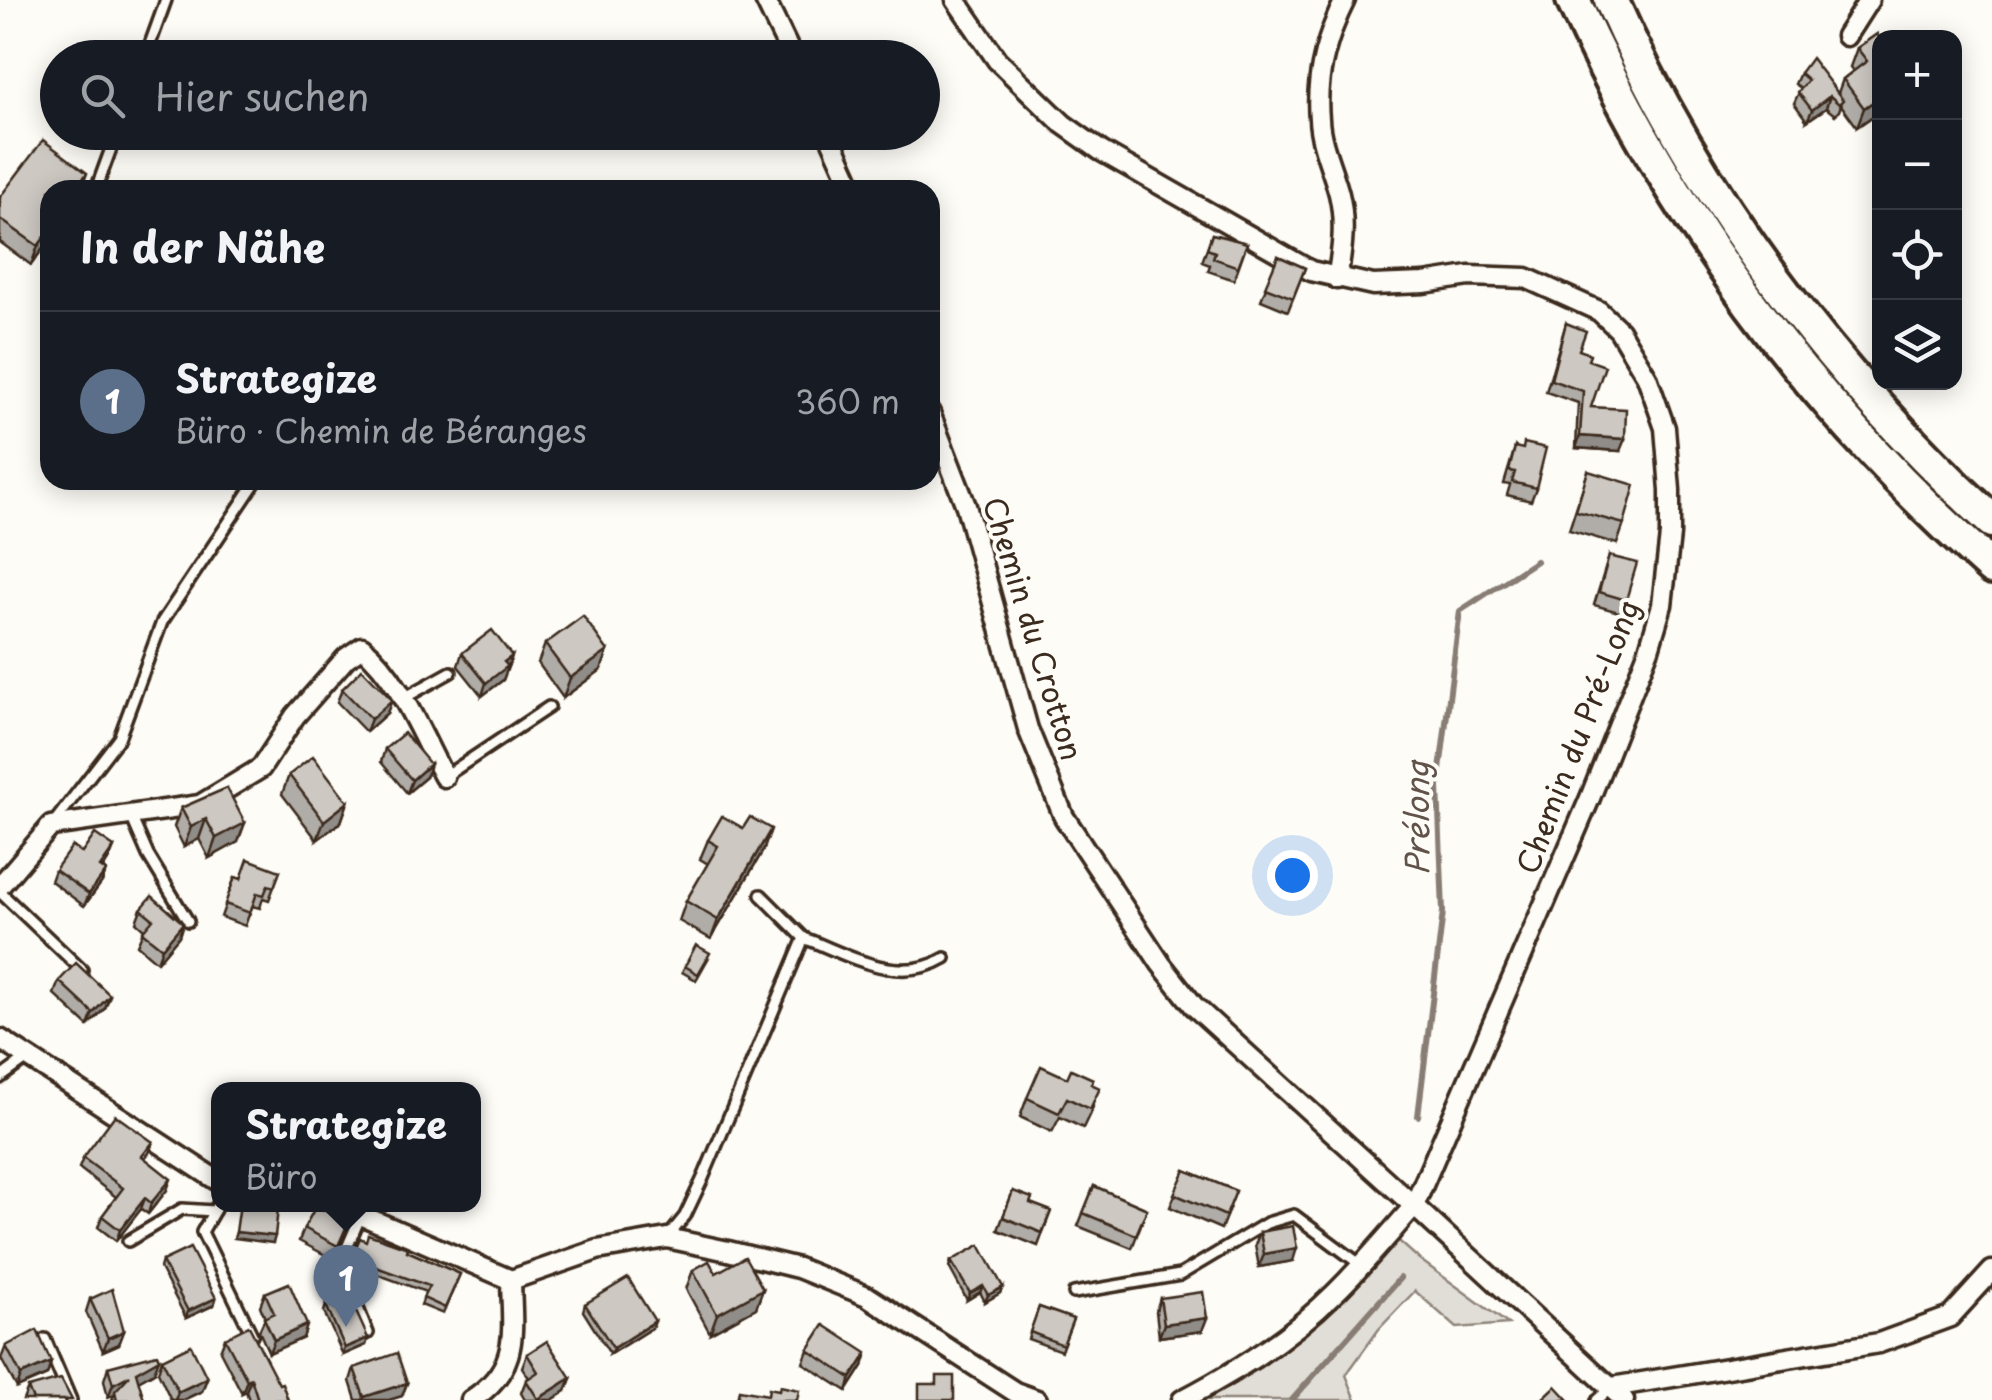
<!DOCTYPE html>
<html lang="de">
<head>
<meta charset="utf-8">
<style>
	body { margin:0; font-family:"Playpen Sans",sans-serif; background:#20242c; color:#f1f3f6 }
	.controls { position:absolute; right:30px; top:30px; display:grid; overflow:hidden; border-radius:20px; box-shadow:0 5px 25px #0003 }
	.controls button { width:90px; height:90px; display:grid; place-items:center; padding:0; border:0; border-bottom:2px solid #363941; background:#171b24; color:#f1f3f6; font:50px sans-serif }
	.you { position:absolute; left:1292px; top:875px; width:35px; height:35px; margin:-25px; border:8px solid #fff; border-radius:50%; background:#1a73e8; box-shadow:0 0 0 15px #1a73e833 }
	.badge { display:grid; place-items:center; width:65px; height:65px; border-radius:50%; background:#1f6fb2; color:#fff; font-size:32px; font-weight:700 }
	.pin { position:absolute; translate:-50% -82px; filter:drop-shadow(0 2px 5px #0008) }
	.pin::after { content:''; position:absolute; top:52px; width:35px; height:30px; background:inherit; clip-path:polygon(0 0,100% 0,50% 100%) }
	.popup { position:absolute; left:211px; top:1082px; width:270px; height:130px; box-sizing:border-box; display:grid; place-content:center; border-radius:20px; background:#171b24; filter:drop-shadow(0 2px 8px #0005); font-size:32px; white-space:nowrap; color:#9ea1a6 }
	.popup b { font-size:38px; color:#f1f3f6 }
	.popup::after { content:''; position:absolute; left:50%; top:100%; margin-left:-20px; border:20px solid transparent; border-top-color:#171b24 }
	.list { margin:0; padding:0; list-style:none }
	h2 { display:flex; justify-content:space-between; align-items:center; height:130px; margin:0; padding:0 40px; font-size:42px }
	h2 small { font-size:32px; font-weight:400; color:#9ea1a6 }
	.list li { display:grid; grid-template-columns:65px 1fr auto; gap:30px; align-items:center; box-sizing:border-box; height:180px; padding:0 40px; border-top:2px solid #363941 }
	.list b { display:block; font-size:38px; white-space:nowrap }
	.list p { margin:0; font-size:32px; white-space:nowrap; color:#9ea1a6 }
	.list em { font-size:32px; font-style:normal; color:#9ea1a6 }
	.icon { flex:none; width:55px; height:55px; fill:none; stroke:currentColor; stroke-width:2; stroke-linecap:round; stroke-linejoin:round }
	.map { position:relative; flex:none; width:1992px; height:1400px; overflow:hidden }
	.search { position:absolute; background:#171b24; box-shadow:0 5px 25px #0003; left:40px; top:40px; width:900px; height:110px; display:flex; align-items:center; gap:25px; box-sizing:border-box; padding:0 35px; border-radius:55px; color:#9ea1a6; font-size:38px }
	.panel { position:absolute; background:#171b24; box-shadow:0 5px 25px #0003; left:40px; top:180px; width:900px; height:310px; border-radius:30px }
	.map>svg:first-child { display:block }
</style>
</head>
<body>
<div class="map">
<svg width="1992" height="1400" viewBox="0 0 1992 1400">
	<rect width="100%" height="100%" fill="#fdfcf7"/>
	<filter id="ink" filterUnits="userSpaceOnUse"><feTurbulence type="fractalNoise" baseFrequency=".01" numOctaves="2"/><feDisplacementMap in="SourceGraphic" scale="20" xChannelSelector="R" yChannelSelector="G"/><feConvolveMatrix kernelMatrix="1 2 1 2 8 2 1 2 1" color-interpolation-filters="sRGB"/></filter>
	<g filter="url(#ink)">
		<polygon fill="#e1ded7" stroke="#8e847a" stroke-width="2.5" points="1390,1233 1419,1259 1508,1324 1457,1328 1415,1291 1379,1329 1346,1375 1356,1400 1182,1400 1289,1333"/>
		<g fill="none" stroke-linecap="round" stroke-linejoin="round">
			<g stroke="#887d74" stroke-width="6">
				<polyline points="1418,1116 1443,912 1438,786 1460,611 1536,561"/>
				<polyline points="1292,1400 1400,1278"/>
			</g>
			<g stroke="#3b2a1e" stroke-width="16">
				<g id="service">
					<polyline points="145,58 166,0"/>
					<polyline points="102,190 97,187 117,132"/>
					<polyline points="404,698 451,672"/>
					<polyline points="444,777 549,707"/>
					<polyline points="131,816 148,855 188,921"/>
					<polyline points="53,824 119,738 162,622 257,480"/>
					<polyline points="0,892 82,970"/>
					<polyline points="761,895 804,938"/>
					<polyline points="0,1078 26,1059"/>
					<polyline points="218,1204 202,1232 252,1335"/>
					<polyline points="361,1215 340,1264 368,1333"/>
					<path d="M667 1238 685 1216 703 1178 804 938C849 955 898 986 945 958"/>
					<polyline points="128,1241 182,1209 214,1211"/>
					<polyline points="1074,1293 1180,1275 1267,1223 1294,1215 1361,1265"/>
					<polyline points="45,1339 71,1400"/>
					<polyline points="1597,1400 1612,1387"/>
				</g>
			</g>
			<g stroke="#3b2a1e" stroke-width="25">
				<g id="minor">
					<polyline points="765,0 793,58"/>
					<polyline points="1846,36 1869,0"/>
					<polyline points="828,132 854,190"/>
					<path d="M1337 279C1342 251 1346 223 1339 194 1333 170 1320 144 1319 119 1315 77 1326 38 1345 0"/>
					<polyline points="930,413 966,506 1028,729 1064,817 1161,964 1194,1006 1414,1206 1590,798 1649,649 1662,605 1670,535 1670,490 1665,428 1647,377 1619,330 1599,311 1526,278 1469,276 1424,283 1373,285 1311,271 1101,151 1063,124 997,60 956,0"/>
					<path d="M0 886 51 826 200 805 261 768 295 716 346 658 362 647C400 678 421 735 444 777"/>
					<polyline points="0,1039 218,1181"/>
					<polyline points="329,1204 361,1215 511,1280 597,1250 667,1238 728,1251 798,1268 867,1296 1015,1392 1037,1400"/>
					<polyline points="1612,1387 1879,1343 1950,1317 1992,1271"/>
					<path d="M471 1400C521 1368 512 1332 511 1280"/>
					<path d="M1182 1400C1236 1372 1292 1336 1335 1293 1363 1266 1388 1235 1414 1206L1624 1400"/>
				</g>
			</g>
			<g stroke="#3b2a1e" stroke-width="40">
				<g id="motorway">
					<path d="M1573 0C1671 218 1813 409 1992 568"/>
					<path d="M1611 0C1698 197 1833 376 1992 521"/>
				</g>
			</g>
			<use href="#service" stroke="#fdfcf7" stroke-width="9"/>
			<use href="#minor" stroke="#fdfcf7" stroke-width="18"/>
			<use href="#motorway" stroke="#fdfcf7" stroke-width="32"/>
		</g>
		<g fill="#b0aca7" stroke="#3b2a1e" stroke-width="2.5">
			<polygon points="1877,34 1880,111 1857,127 1841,105 1839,111 1835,115 1826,108 1807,121 1794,103 1801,88 1795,84 1800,73 1838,93 1843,79 1853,71 1850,67 1857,48"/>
			<polygon points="50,190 50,239 31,265 0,242 0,197"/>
			<polygon points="1212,234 1247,243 1234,280 1208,271 1210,265 1202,262"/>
			<polygon points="1278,256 1305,268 1288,311 1261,300"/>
			<polygon points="1566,323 1579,350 1588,360 1591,407 1620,451 1576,448 1578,403 1546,392"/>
			<polygon points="1515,447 1536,488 1531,501 1507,495 1510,485 1504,484"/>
			<polygon points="1588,471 1624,524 1617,544 1569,530"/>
			<polygon points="1609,556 1626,600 1622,613 1594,605"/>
			<polygon points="545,644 601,670 563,698 538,663"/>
			<polygon points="462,653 512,656 503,680 482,696 458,666"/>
			<polygon points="342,689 387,713 366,732 337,702"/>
			<polygon points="385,749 426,777 407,793 381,762"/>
			<polygon points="289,775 348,802 341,822 317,840 282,794"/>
			<polygon points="227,788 238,842 209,858 199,839 184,847 174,827 181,808"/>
			<polygon points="708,840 764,849 711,939 679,921 686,901 708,864 700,859"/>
			<polygon points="114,847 109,859 103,869 106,871 102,882 84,906 51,881 55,870 82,853"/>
			<polygon points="280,871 269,900 263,898 260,908 252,906 245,926 221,917 235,877 241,879"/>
			<polygon points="141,909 183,923 179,936 157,962 137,945 144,929 136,922"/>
			<polygon points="708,959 696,980 682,972 685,966"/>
			<polygon points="59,981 110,995 105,1008 88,1026 54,994"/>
			<polygon points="1067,1078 1091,1084 1093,1107 1083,1128 1060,1117 1052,1132 1020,1117 1027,1098"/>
			<polygon points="153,1142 149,1153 144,1159 167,1190 148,1214 141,1209 116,1241 98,1227 102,1216 116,1197 79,1168 83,1158"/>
			<polygon points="1185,1170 1236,1191 1221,1229 1170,1207"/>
			<polygon points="1094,1186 1147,1209 1132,1248 1078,1226"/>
			<polygon points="1013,1191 1030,1203 1051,1211 1038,1246 998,1230"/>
			<polygon points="348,1223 333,1259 299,1241 304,1228"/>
			<polygon points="1260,1232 1293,1261 1259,1267 1255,1245"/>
			<polygon points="360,1238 366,1241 407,1251 460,1274 443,1314 421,1305 426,1292 349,1264"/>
			<polygon points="162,1261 216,1298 214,1305 186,1318 160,1268"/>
			<polygon points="951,1261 1003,1287 1000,1293 985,1302 980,1292 967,1300 949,1267"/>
			<polygon points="693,1270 716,1273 763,1289 756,1308 710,1333 686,1289"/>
			<polygon points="265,1293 307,1325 303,1338 269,1353 259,1331 265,1318 260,1306"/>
			<polygon points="1160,1298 1202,1331 1159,1337 1156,1311"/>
			<polygon points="90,1299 124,1331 119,1344 103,1351 86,1312"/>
			<polygon points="585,1304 653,1327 610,1354 583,1311"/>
			<polygon points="326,1305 368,1338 366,1345 343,1355 324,1312"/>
			<polygon points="1039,1307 1073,1319 1061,1351 1028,1339"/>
			<polygon points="225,1338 288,1400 249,1400 246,1391 242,1393 220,1351"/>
			<polygon points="6,1346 51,1362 47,1375 17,1388 1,1359"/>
			<polygon points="808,1350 863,1366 847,1391 803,1363"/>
			<polygon points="527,1354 571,1378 566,1391 552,1400 525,1400 521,1393 526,1380 529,1378 522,1367"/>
			<polygon points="162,1359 207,1378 202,1391 183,1400 171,1400 158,1372"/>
			<polygon points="108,1367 154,1372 138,1381 144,1400 112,1400 114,1394 108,1397 104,1380"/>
			<polygon points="354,1368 407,1383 402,1396 389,1400 356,1400 350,1381"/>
			<polygon points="28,1388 72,1400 23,1400"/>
		</g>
		<g fill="#908c88" stroke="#3b2a1e" stroke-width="2.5">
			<polygon points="1830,96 1826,108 1807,121 1812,110"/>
			<polygon points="1880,97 1880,111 1857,127 1864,108"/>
			<polygon points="87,173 81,190 75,190"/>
			<polygon points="50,230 50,239 31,265 38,246"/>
			<polygon points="1580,436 1625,439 1620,451 1576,448"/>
			<polygon points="608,651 601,670 563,698 570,678"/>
			<polygon points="512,656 503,680 482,696 486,683 504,662"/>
			<polygon points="392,700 387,713 366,732 371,719"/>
			<polygon points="430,764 426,777 407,793 412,780"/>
			<polygon points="348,802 341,822 317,840 324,821"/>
			<polygon points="206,819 199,839 184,847 191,827"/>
			<polygon points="245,823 238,842 209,858 216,838"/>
			<polygon points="771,829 764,849 711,939 718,920"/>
			<polygon points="114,847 109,859 96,878 100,867"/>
			<polygon points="106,871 102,882 84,906 89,894"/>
			<polygon points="183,923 179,936 157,962 162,948"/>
			<polygon points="110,995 105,1008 88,1026 93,1013"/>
			<polygon points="171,1179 167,1190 148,1214 151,1203"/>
			<polygon points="145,1198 141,1209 116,1241 120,1230"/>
			<polygon points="236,1232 275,1236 273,1243 234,1238"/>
			<polygon points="1297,1248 1293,1261 1259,1267 1264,1254"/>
			<polygon points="983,1286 980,1292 967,1300 970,1293"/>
			<polygon points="1003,1287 1000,1293 985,1302 988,1295"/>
			<polygon points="763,1289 756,1308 710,1333 717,1314"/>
			<polygon points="216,1298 214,1305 186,1318 188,1311"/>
			<polygon points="1207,1318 1202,1331 1159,1337 1164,1324"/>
			<polygon points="655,1321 653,1327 610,1354 613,1348"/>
			<polygon points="307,1325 303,1338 269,1353 274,1340"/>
			<polygon points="124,1331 119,1344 103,1351 108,1338"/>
			<polygon points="368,1338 366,1345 343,1355 345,1348"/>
			<polygon points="867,1353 863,1366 847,1391 851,1378"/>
			<polygon points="159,1359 154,1372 131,1385 136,1372"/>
			<polygon points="51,1362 47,1375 17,1388 21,1375"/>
			<polygon points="130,1375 114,1394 108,1397 113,1384"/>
			<polygon points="207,1378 202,1391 183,1400 175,1400 178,1392"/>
			<polygon points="251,1378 246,1391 242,1393 247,1380"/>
			<polygon points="571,1378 566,1391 552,1400 537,1400"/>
			<polygon points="407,1383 402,1396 389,1400 363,1400 364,1397"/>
		</g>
		<g fill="#cdc8c2" stroke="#3b2a1e" stroke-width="2.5">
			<polygon points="1877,34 1880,38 1880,97 1864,108 1843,79 1867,61 1857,48"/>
			<polygon points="1811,58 1843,100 1839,104 1830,96 1812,110 1798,92 1808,80 1800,73"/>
			<polygon points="43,140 87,173 75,190 50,190 50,230 38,246 0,219 0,197"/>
			<polygon points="1212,234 1247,243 1238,267 1213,258 1215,252 1207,249"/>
			<polygon points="1278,256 1305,268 1293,298 1265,287"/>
			<polygon points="1566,323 1586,331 1579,350 1590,354 1588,360 1605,366 1591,407 1626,409 1625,439 1580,436 1583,391 1551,380"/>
			<polygon points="1524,443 1546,448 1536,488 1512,482 1515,472 1509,471 1515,447 1523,449"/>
			<polygon points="1588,471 1635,485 1624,524 1576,511"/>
			<polygon points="1609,556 1637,563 1626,600 1599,592"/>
			<polygon points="583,616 608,651 570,678 545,644"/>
			<polygon points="492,630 512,656 504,662 508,666 486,683 462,653"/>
			<polygon points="362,669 392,700 371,719 342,689"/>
			<polygon points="404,733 430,764 412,780 385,749"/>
			<polygon points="313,756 348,802 324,821 289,775"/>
			<polygon points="227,788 245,823 216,838 206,819 191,827 181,808"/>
			<polygon points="722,816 743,828 750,817 771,829 718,920 686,901 718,846 708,840"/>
			<polygon points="95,834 114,847 100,867 106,871 89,894 55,870 72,846 82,853"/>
			<polygon points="248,859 280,871 274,887 268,885 264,895 257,893 250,913 225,904 235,877 241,879"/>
			<polygon points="152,896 183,923 162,948 142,932 153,919 141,909"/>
			<polygon points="696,945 710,953 698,974 685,966"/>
			<polygon points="76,963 110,995 93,1013 59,981"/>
			<polygon points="1041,1066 1067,1078 1071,1069 1093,1079 1091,1084 1100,1088 1090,1109 1067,1098 1059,1113 1027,1098"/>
			<polygon points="115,1115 153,1142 142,1156 171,1179 151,1203 145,1198 120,1230 102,1216 123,1188 83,1158"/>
			<polygon points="1185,1170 1236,1191 1226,1216 1174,1194"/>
			<polygon points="1094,1186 1147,1209 1136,1235 1083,1213"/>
			<polygon points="1013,1191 1032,1198 1030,1203 1051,1211 1042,1233 1003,1217"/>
			<polygon points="240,1204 278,1209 275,1236 236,1232"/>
			<polygon points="316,1206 348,1223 338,1246 304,1228"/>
			<polygon points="1293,1226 1297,1248 1264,1254 1260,1232"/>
			<polygon points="368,1234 408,1248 407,1251 460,1274 445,1308 423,1298 429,1286 351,1258 360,1238 366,1241"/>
			<polygon points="980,1245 1003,1287 988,1295 983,1286 970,1293 951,1261"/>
			<polygon points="190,1248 216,1298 188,1311 162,1261"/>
			<polygon points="745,1257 763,1289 717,1314 693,1270 709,1261 716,1273"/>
			<polygon points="628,1278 655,1321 613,1348 585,1304"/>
			<polygon points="289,1283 307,1325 274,1340 264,1318 274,1313 265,1293"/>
			<polygon points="112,1289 124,1331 108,1338 90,1299"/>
			<polygon points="1203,1292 1207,1318 1164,1324 1160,1298"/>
			<polygon points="349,1296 368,1338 345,1348 326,1305"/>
			<polygon points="1039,1307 1073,1319 1063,1345 1030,1332"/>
			<polygon points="824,1325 867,1353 851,1378 808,1350"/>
			<polygon points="249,1326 279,1384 282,1383 288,1400 258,1400 251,1378 247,1380 225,1338"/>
			<polygon points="37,1330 51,1362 21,1375 6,1346"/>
			<polygon points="547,1341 571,1378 538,1399 526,1380 538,1372 527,1354"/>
			<polygon points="191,1345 207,1378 178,1392 162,1359"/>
			<polygon points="397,1353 407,1383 364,1397 354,1368"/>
			<polygon points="157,1354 159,1359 136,1372 144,1400 117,1400 115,1391 130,1375 113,1384 108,1367"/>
			<polygon points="937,1376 954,1376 954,1400 919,1400 919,1384 937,1384"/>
			<polygon points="61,1379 72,1400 33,1400 28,1388"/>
			<polygon points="780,1386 799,1390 797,1400 737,1400 739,1390 768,1395 769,1388 779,1390"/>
			<polygon points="1556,1386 1569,1400 1541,1400"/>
		</g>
	</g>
	<g text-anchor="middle" stroke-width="8" stroke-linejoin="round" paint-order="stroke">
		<g font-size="30" fill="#3b2a1e" stroke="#fdfcf7">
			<text transform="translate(1032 629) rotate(73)" y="10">Chemin du Crotton</text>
			<text transform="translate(1579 737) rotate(-69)" y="10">Chemin du Pré-Long</text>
		</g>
		<g font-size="32" font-style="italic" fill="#615349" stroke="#fdfcf7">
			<text transform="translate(1418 818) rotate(-90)" y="11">Prélong</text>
		</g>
	</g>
</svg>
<div class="controls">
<button>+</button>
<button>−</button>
<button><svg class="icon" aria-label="locate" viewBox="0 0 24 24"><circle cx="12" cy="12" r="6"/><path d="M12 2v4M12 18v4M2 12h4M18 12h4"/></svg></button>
<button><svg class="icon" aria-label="layers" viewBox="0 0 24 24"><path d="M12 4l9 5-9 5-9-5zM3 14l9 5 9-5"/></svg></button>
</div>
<div class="you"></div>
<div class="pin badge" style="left:346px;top:1327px;background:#5c6f8a">1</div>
<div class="popup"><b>Strategize</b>Büro</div>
<div class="search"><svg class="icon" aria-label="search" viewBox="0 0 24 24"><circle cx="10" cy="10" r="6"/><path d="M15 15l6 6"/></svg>Hier suchen</div>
<section class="panel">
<h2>In der Nähe<small></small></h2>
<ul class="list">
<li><span class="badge" style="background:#5c6f8a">1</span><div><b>Strategize</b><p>Büro · Chemin de Béranges</p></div><em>360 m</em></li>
</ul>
</section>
</div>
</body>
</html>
